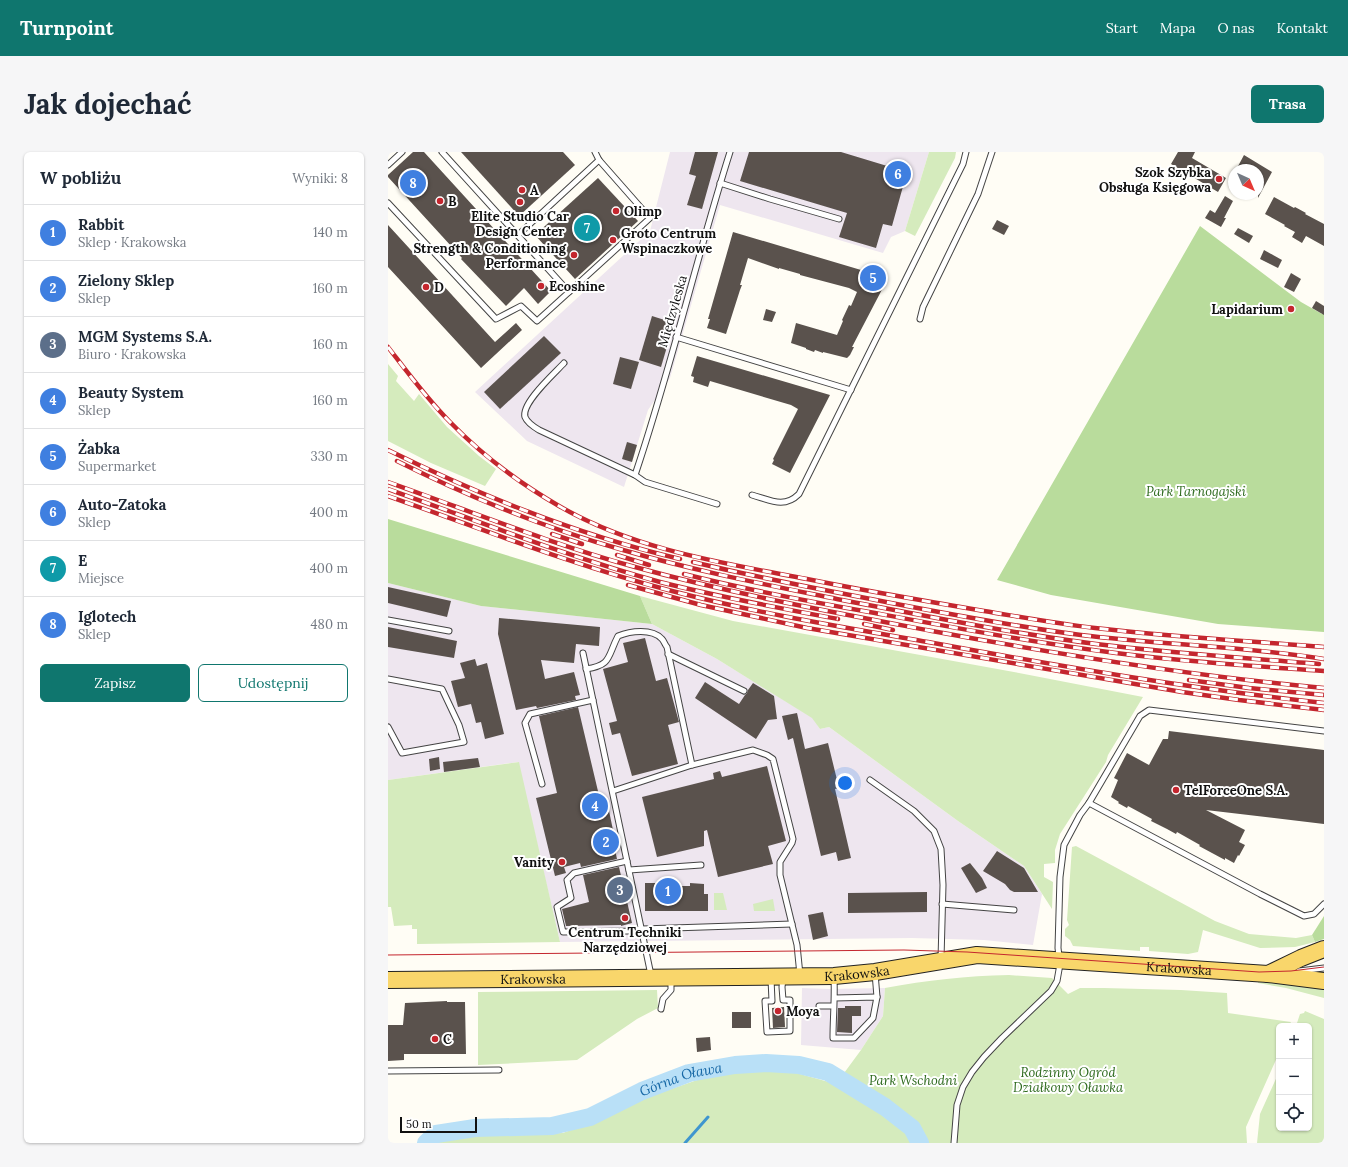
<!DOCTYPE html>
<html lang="pl">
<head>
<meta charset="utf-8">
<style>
	body { margin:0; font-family:Lora,serif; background:#f6f6f7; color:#1f2937 }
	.controls { position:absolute; right:12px; bottom:12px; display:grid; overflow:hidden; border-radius:6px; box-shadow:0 1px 3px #0004 }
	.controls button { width:36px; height:36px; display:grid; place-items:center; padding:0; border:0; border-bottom:1px solid #e0e1e3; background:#fff; color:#1f2937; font:20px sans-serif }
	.compass { position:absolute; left:840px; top:12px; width:36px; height:36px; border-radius:50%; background:#fff; box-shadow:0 1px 3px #0004; rotate:136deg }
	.scale { position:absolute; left:12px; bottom:10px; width:77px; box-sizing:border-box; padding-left:4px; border:2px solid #111; border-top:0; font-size:11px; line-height:14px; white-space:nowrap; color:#111; -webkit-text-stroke:3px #fff; paint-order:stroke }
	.you { position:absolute; left:457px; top:631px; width:14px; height:14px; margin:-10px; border:3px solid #fff; border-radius:50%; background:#1a73e8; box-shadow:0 0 0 6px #1a73e833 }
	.badge { display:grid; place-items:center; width:26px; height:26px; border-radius:50%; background:#0f766e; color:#fff; font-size:13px; font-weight:700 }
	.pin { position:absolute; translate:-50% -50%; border:2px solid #fff; box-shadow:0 1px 4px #0006 }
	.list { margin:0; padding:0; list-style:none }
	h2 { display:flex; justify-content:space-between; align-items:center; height:52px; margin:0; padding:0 16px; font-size:17px }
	h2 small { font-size:13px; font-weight:400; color:#747a83 }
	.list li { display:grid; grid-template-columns:26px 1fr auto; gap:12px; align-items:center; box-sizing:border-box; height:56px; padding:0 16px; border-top:1px solid #e0e1e3 }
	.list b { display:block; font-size:15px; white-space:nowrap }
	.list p { margin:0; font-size:13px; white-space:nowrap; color:#747a83 }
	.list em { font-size:13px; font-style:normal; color:#747a83 }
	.actions { display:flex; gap:8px; padding:12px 16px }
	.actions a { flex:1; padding:9px 0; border:1px solid #0f766e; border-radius:6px; text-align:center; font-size:14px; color:#0f766e }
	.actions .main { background:#0f766e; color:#fff }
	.icon { flex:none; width:22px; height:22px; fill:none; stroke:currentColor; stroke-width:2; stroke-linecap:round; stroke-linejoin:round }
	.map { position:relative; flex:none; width:936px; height:991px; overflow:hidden; border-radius:6px }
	header { display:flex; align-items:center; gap:24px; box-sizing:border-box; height:56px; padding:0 20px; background:#0f766e; color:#fff }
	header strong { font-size:19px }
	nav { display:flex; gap:22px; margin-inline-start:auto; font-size:14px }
	.intro { display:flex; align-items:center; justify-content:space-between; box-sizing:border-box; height:96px; padding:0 24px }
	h1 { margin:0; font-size:28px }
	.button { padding:10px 18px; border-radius:6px; background:#0f766e; color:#fff; font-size:14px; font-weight:700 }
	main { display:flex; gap:24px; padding:0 24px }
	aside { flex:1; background:#fff; border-radius:6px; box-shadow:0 1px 3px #0004 }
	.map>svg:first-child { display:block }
</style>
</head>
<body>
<header>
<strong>Turnpoint</strong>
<nav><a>Start</a><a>Mapa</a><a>O nas</a><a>Kontakt</a></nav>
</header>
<div class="intro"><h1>Jak dojechać</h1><a class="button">Trasa</a></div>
<main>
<aside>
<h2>W pobliżu<small>Wyniki: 8</small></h2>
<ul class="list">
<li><span class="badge" style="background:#3f7fe0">1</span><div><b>Rabbit</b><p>Sklep · Krakowska</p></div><em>140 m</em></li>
<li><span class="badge" style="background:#3f7fe0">2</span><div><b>Zielony Sklep</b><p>Sklep</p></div><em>160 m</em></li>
<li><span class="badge" style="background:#5c6f8a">3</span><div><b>MGM Systems S.A.</b><p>Biuro · Krakowska</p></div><em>160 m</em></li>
<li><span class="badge" style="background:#3f7fe0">4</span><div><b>Beauty System</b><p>Sklep</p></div><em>160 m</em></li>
<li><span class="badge" style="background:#3f7fe0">5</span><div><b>Żabka</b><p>Supermarket</p></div><em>330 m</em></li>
<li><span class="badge" style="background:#3f7fe0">6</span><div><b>Auto-Zatoka</b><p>Sklep</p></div><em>400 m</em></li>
<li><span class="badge" style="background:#0f9aa8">7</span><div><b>E</b><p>Miejsce</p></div><em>400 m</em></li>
<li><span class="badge" style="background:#3f7fe0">8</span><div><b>Iglotech</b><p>Sklep</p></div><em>480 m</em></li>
</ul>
<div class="actions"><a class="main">Zapisz</a><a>Udostępnij</a></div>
</aside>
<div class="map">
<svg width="936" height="991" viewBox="0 0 936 991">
	<rect width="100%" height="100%" fill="#fffdf5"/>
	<g fill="#eee6ef">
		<polygon points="282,0 541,0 517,79 503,85 495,101 332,53 282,226 260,258 236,335 139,289 87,240 262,79"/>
		<polygon points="0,431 93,454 264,472 329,507 425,566 432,577 441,575 570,669 636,714 654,742 645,793 596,788 524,786 172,790 130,610 0,628"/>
		<polygon points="414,836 441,837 497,836 495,864 473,898 413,893"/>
	</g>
	<g fill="#d5ebbd">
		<polygon points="541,0 568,0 567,6 527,84 517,79"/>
		<polygon points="0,212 10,224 8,229 26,249 31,242 59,275 91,304 108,317 97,334 43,311 0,289"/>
		<polygon points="252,444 345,469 631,521 755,545 720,603 718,610 672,682 667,698 667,711 656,712 656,725 665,730 664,757 636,714 570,669 441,575 432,577 424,566 329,507 264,472"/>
		<polygon points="131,610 172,790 29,792 29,777 24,777 24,773 6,774 3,755 0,755 0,628"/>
		<polygon points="688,694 827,769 861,782 908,786 924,783 927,790 907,795 872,796 815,778 810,800 800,802 761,799 761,795 752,795 752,799 685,794 682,788 677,784 677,777 681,773 679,768 684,695"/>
		<polygon points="326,741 335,741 339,758 326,758"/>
		<polygon points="385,747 387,759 366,759 365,752"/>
		<path d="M621 823 664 826 680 842 692 836H716L793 838 839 841 840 861 903 870 901 874H891V901L858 975 859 991H50L60 984 175 981 216 965 246 950 315 926 363 919 394 917 448 932 473 898 495 864 497 836C539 828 578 824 621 823Z"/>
		<polygon points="870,830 914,834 933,837 936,838 936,846 898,836 870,831"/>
		<polygon points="269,838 270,856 249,867 189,908 90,913 90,840"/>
		<polygon points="917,859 936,867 936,991 869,991 872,962 891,920 891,976 921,976 921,874 908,874 912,862 916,861"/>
	</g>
	<g fill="#b9dc9c">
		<polygon points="812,74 913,150 934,162 936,159 936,480 830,472 663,443 609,428"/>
		<polygon points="0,367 252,444 264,472 93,454 0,431"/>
		<polygon points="936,764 936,787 927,790 924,783"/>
	</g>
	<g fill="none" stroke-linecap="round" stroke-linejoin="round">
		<polyline stroke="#3f96cf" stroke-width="3" points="297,991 320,965"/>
		<path stroke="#b9e0f7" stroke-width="18" id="s1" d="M38 991 48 982 87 976 164 974 202 965 254 939 301 921 347 913 378 911 411 913 440 920 497 955 524 976 532 991"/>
	</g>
	<g fill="#5a524d">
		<polygon points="25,0 36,0 163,139 150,152 136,136 118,154 73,107 74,106 0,25 0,23"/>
		<polygon points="73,0 175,0 187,13 131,64"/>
		<polygon points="307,0 330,0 314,57 299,53 308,24 301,22"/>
		<polygon points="361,0 453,0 519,20 504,74 495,72 488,96 451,85 459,61 352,29"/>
		<polygon points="790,0 807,0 804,6 838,26 830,40 783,12"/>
		<polygon points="856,3 884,20 870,46 870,18 848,18"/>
		<polygon points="210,26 250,69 187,127 147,83"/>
		<polygon points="837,44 845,49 836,66 838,66 833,75 817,66 822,58 827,61"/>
		<polygon points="886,45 906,56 907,55 918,61 917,62 936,72 936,94 918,84 914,91 904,85 907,80 896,74 897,73 877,62"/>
		<polygon points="609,68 621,74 616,83 604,77"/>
		<polygon points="0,73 107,190 128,171 134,178 93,216 0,115"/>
		<polygon points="850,76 865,84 861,91 846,82"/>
		<polygon points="345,80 500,126 464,195 466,195 462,203 459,206 435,200 435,201 427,198 426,200 418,197 418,196 403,191 408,171 449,183 455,169 454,168 461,153 463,154 469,140 461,136 412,123 412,122 391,116 391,117 360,106 352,133 354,133 352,138 338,182 319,176 322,167 320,167"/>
		<polygon points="876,98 894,108 890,116 872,107"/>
		<polygon points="903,121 913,127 906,140 896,135"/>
		<polygon points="928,149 936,154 936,163 924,156"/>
		<polygon points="378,157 388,160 384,170 375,168"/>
		<polygon points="264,164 286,171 273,215 251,208"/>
		<polygon points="156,184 173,201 112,257 96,240"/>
		<polygon points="309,204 442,243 402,321 384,312 386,308 385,307 410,257 403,253 322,229 320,235 305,230 306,225 303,224"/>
		<polygon points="232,205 251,210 243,237 225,232"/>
		<polygon points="239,290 249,293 244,310 234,307"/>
		<polygon points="0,435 63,449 59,465 0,451"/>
		<polygon points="111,466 212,475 211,494 188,492 186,511 153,508 157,527 186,520 192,543 187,544 188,548 149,556 148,554 128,558 110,482"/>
		<polygon points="0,475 69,489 66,506 0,495"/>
		<polygon points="257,486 268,529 279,526 291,570 280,573 290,612 244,624 232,581 224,583 221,571 229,569 215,517 240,510 235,491"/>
		<polygon points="87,507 89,514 99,511 116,582 97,587 93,570 88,571 83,552 70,555 63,529 77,526 72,511"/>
		<polygon points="317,530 351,552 357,543 359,541 360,538 365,531 386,544 389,567 380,568 368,587 307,546"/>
		<polygon points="190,555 214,656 220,654 225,678 223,679 229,707 193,715 192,711 176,715 178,721 167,724 148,646 169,641 151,564"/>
		<polygon points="409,561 417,597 440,591 451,636 447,637 463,706 450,709 448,700 433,704 405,586 400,588 394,564"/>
		<polygon points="781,579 936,598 936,672 818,658 857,678 851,690 857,693 851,704 850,703 846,711 837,706 837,708 811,694 812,693 789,680 788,682 779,677 763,669 764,667 740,654 739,656 730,651 731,650 723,645 730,628 726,626 739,601 761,613 775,587 780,587"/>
		<polygon points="51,605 52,617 42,619 41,607"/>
		<polygon points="90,606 92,615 56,620 55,610"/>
		<polygon points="379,614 398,689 380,694 385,712 330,725 319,678 316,679 316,694 269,705 254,645 326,627 325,621 332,619 334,625"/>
		<polygon points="609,699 636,716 650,740 626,740 622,738 617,732 595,719"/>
		<polygon points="582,711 594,726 599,736 588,741 573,716"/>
		<polygon points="231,715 244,771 233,774 233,773 178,774 174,757 201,750 195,723"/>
		<polygon points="257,731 270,731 269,734 302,734 302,731 316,732 316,742 320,742 320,759 257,759"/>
		<polygon points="539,740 539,760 460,761 460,741"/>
		<polygon points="435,760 440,784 425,788 420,763"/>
		<polygon points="59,849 59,850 77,850 78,902 16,902 16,908 0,909 0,873 15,873 17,851"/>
		<polygon points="457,854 473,854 473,864 464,864 464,881 449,880 450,856 457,856"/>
		<polygon points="396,855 397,875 385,876 384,856"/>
		<rect x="344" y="860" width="19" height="16"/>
		<polygon points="322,885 323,898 309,900 308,886"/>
	</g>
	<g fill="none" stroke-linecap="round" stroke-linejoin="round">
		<g stroke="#444" stroke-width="7">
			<g id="lane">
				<polyline points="0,13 14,0"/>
				<polyline points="332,31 382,47 451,67"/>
				<polyline points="0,51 108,167 133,154 149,169 181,140 54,0"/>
				<polyline points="130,83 211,8"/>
				<polyline points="181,140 262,66 211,8 207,0"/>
				<polyline points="532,167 535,155 590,42 604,0"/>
				<polyline points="288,185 463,238"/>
				<path d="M176 211C167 221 133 251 137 265 139 270 146 275 151 278L247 323 257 330 329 352"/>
				<path d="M247 323C283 217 308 107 342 0"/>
				<path d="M364 343C382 348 396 357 411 342L575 12 578 0"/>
				<polyline points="0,468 61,479"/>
				<polyline points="195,501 263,823"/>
				<polyline points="280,502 356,539"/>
				<path d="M198 517C224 513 219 505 230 484 242 479 264 476 274 487 276 489 277 493 279 495L304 613"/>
				<polyline points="0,527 54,537 71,573 76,590 14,601 0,575"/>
				<polyline points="482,628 526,659 546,679 553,697 555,733 553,807"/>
				<polyline points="154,632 137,571 142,562 205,548"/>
				<polyline points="225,639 304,613 365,598 379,603 385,607 405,687 404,691 392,710 392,723 409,793 412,823"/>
				<polyline points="701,651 872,742 916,764 926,762 936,752"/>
				<polyline points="239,709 186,721 179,728 183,746 169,755 175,780 240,779 254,777 404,772"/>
				<polyline points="241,718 313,713"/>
				<polyline points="554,752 626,758"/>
				<polyline points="911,819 936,816"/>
				<polyline points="487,821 489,845"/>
				<path d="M446 825C447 846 445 866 445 886H466L485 866 489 845 447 846"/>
				<polyline points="383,827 384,849 377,849 379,880 402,879 402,848 395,848 394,835 395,827"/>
				<polyline points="431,854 445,854"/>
				<polyline points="273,857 275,847 283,838 283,827"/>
				<polyline points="0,919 111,918"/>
				<polyline points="566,991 569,953 575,935 584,920 596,905 614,886 663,839 669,829 672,812 670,796 672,725 676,693 692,663 701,651 752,564 761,558 936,579"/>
			</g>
		</g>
		<g stroke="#222" stroke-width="18">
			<g id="primary">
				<polyline points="880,822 913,806 936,797"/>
				<path id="s2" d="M0 828 446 824 487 820 589 803 880 822 936 829"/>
			</g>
		</g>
		<use href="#lane" stroke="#fff" stroke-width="5"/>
		<use href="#primary" stroke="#f9d66b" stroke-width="16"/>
		<polyline stroke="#c4262e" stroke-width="1" points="0,803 516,798 579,800 871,820 903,819 936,815"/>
		<g stroke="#c4262e" stroke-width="4.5">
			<g id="rail">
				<path d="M0 195C20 221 39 247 62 270 94 303 131 331 171 354 247 398 335 411 419 427 478 439 537 449 596 459 633 465 670 472 707 476 783 485 860 489 936 495"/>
				<path d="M0 298C93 344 190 383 292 407"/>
				<path d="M9 309C81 345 157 376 235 398 307 419 380 433 454 448 538 464 622 481 708 492 782 501 857 506 931 512"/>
				<path d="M0 330C82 359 163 392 247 415 345 442 444 460 544 479 674 503 804 524 936 536"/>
				<path d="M0 337C90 369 180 405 272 430 331 445 391 456 450 467"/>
				<path d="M0 344C94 377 187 414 284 439 368 461 454 475 540 490 671 514 803 537 936 551"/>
				<polyline points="164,382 194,392"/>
				<polyline points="229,403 261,413"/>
				<path d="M305 410C371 426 437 438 503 451 566 463 630 475 693 483 774 493 856 494 936 507"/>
				<path d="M296 422C359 438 424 450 487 461 568 476 648 491 728 501 797 510 867 514 936 519"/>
				<polyline points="240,433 313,453 419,476 794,540 851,548 936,558"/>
				<polyline points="476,472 505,478"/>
				<polyline points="801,528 861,536 936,543"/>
			</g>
		</g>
		<use href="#rail" stroke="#fff" stroke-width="3" stroke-dasharray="9" stroke-linecap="butt"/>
	</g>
	<g fill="#c4262e" stroke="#fff" stroke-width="1.5">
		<circle cx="831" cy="27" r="4"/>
		<circle cx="134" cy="38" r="4"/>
		<circle cx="52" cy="49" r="4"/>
		<circle cx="132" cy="50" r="4"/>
		<circle cx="228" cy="59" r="4"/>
		<circle cx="225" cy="88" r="4"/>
		<circle cx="186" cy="103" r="4"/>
		<circle cx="153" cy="134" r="4"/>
		<circle cx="38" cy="135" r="4"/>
		<circle cx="903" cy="157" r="4"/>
		<circle cx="788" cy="638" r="4"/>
		<circle cx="174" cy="710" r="4"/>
		<circle cx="237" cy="766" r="4"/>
		<circle cx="390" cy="859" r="4"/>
		<circle cx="47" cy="887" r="4"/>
	</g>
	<g text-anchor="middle" stroke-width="4" stroke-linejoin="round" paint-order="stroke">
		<g font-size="13" font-weight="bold" fill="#111" stroke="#fff" text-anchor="start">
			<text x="823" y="25" text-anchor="end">Szok Szybka<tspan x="823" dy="15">Obsługa Księgowa</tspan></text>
			<text x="142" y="43">A</text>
			<text x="60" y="54">B</text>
			<text x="236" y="64">Olimp</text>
			<text x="132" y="69" text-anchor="middle">Elite Studio Car<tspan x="132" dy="15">Design Center</tspan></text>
			<text x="233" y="86">Groto Centrum<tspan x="233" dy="15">Wspinaczkowe</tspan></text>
			<text x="178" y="101" text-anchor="end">Strength &amp; Conditioning<tspan x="178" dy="15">Performance</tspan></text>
			<text x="161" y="139">Ecoshine</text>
			<text x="46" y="140">D</text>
			<text x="895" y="162" text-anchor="end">Lapidarium</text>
			<text x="796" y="643">TelForceOne S.A.</text>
			<text x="166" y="715" text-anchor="end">Vanity</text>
			<text x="237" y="785" text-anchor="middle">Centrum Techniki<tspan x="237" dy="15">Narzędziowej</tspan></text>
			<text x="398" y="864">Moya</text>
			<text x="55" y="892">C</text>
		</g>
		<g font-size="13" fill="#111" stroke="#fff">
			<text transform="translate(284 159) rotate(-74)" y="5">Międzyleska</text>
			<text dy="5" stroke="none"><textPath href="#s2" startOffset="793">Krakowska</textPath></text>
			<text dy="5" stroke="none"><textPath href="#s2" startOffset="469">Krakowska</textPath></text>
			<text dy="5" stroke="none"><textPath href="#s2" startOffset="145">Krakowska</textPath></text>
		</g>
		<g font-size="13" font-style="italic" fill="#2f6b1f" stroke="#fff">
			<text x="808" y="344">Park Tarnogajski</text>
			<text x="680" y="925">Rodzinny Ogród<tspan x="680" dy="15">Działkowy Oławka</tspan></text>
			<text x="525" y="933">Park Wschodni</text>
		</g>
		<g font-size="14" font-style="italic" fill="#1768a6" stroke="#fff">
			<text dy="5" stroke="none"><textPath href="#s1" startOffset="268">Górna Oława</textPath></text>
		</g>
	</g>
</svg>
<div class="controls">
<button>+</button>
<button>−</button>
<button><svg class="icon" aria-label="locate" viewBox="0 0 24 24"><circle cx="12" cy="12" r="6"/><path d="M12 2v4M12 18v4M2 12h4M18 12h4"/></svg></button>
</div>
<svg class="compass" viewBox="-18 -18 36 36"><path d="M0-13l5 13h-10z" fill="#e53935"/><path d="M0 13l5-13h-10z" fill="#747a83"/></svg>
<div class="scale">50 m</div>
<div class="you"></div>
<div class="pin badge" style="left:280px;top:739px;background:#3f7fe0">1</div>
<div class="pin badge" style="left:218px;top:690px;background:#3f7fe0">2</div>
<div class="pin badge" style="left:232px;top:738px;background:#5c6f8a">3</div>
<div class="pin badge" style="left:207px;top:654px;background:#3f7fe0">4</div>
<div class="pin badge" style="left:485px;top:126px;background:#3f7fe0">5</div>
<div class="pin badge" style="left:510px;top:22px;background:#3f7fe0">6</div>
<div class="pin badge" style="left:199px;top:76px;background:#0f9aa8">7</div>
<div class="pin badge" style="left:25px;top:31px;background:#3f7fe0">8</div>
</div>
</main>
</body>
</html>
